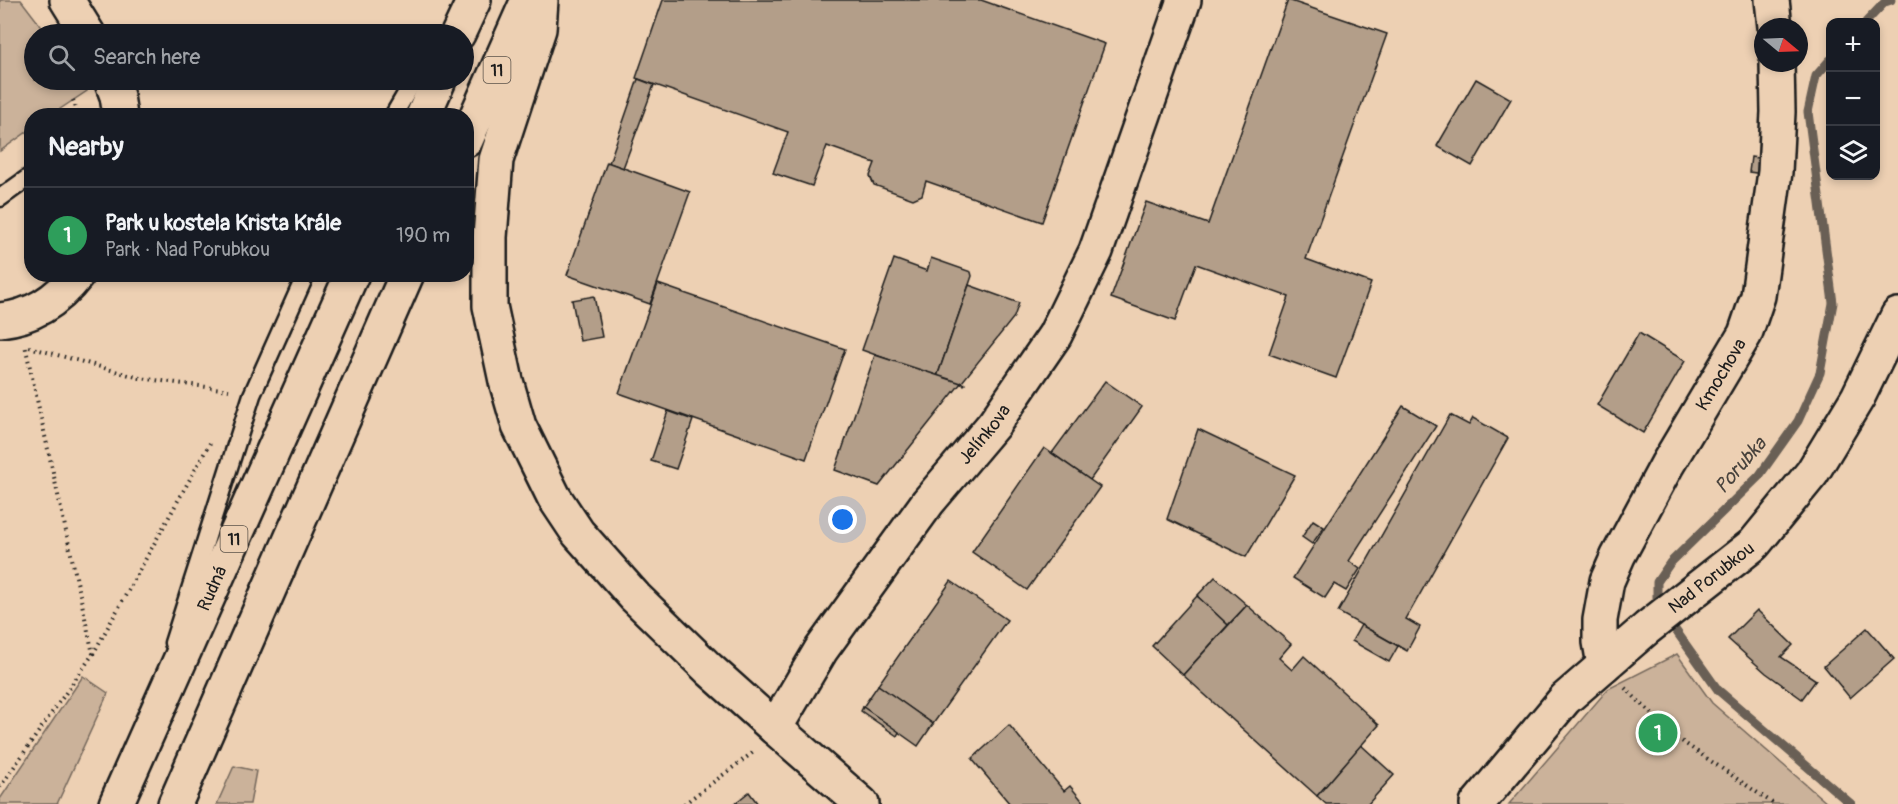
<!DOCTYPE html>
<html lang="en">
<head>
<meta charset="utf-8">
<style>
	body { margin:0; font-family:Pangolin,sans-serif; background:#20242c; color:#f1f3f6 }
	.controls { position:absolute; right:18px; top:18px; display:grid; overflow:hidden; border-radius:12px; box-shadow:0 3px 9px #0003 }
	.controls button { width:54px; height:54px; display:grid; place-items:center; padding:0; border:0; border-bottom:2px solid #363941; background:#171b24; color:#f1f3f6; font:30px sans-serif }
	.compass { position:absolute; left:1754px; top:18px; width:54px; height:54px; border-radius:50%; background:#171b24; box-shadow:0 3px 9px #0003; rotate:109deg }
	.you { position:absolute; left:843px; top:520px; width:21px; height:21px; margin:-15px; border:4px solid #fff; border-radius:50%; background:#1a73e8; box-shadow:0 0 0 9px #1a73e833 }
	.badge { display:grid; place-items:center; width:39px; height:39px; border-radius:50%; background:#d1495b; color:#fff; font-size:20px; font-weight:700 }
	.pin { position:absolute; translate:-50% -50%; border:3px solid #fff; box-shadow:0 2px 6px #0006 }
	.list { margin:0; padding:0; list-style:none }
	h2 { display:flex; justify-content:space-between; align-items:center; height:78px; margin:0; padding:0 24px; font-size:26px }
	h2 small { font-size:20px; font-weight:400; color:#9ea1a6 }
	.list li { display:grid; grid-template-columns:39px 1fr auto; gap:18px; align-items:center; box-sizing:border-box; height:96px; padding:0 24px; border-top:2px solid #363941 }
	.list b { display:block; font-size:22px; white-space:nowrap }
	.list p { margin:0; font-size:20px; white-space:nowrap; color:#9ea1a6 }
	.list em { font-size:20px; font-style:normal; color:#9ea1a6 }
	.icon { flex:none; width:33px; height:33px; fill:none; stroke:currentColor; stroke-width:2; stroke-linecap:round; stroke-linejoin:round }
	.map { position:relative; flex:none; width:1898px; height:804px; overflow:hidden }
	.search { position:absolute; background:#171b24; box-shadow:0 3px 9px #0003; left:24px; top:24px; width:450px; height:66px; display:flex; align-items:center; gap:15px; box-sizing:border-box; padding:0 21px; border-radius:33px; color:#9ea1a6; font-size:22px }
	.panel { position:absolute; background:#171b24; box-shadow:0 3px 9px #0003; left:24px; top:108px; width:450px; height:174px; border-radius:24px }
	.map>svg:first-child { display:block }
</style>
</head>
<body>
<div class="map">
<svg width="1898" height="804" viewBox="0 0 1898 804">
	<rect width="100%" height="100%" fill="#edd0b3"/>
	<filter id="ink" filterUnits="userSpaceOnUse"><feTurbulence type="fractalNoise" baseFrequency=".0167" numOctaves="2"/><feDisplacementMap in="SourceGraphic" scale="12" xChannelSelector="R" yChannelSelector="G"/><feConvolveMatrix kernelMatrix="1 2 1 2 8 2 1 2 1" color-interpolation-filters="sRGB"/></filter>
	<g filter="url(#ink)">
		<g fill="#cbb29a" stroke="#74675b" stroke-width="1.5">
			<polygon points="0,0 21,0 47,34 34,34 34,80 79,80 87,91 51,115 32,116 31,129 0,151"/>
			<polygon points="1677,654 1712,703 1828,804 1509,804 1608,689"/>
			<polygon points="83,676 108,693 57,804 0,804 0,799"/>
			<polygon points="234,766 256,771 250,804 217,804"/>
		</g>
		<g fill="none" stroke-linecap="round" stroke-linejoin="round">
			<g stroke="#695f54" stroke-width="9">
				<polyline points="1866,22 1885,2 1891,0"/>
				<polyline points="1830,60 1816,76 1808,112 1833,303 1820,373 1798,421 1759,476 1670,563 1657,582 1657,604 1718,690 1851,804"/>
			</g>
		</g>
		<g fill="#b39e89" stroke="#1c1c1c" stroke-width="1.5">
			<polygon points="663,0 981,0 1105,44 1042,222 926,181 922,195 913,199 874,185 870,176 875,163 827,146 812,186 773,173 788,132 636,78"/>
			<polygon points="1288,0 1387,34 1306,259 1371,283 1336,378 1269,354 1289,297 1196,264 1175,321 1111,298 1146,202 1208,224"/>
			<polygon points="638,79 654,85 623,168 609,163"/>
			<polygon points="1476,79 1511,99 1472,166 1437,146"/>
			<polygon points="1751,157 1764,159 1763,174 1749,172"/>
			<polygon points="607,162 690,192 650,304 567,275"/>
			<polygon points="931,258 971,272 972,276 937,377 862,350 894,259 927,271"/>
			<polygon points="658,284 845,349 806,459 619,393"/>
			<polygon points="969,285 1019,303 1014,317 962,382 965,384 964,385 937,377"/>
			<polygon points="594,296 602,337 580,341 572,300"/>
			<polygon points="1639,333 1685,361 1643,433 1597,405"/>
			<polygon points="875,355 961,383 879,486 835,470"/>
			<polygon points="1105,381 1142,407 1090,480 1052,453"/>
			<polygon points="1403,406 1436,426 1349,561 1360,569 1346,591 1334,584 1325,598 1293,578"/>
			<polygon points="668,411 693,420 676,469 651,461"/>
			<polygon points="1450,415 1469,425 1473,418 1508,438 1406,619 1420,627 1407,651 1338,612"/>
			<polygon points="1198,429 1295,475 1246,557 1167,519"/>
			<polygon points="1044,448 1100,487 1027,590 972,552"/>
			<polygon points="1313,520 1324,527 1312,544 1302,537"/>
			<polygon points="1215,577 1247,605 1228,625 1197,596"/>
			<polygon points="951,581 1007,620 933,724 878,685"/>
			<polygon points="1197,596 1228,625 1183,675 1152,646"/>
			<polygon points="1247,605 1291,644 1279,658 1292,670 1304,656 1379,725 1317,796 1183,675"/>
			<polygon points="1757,610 1793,645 1781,657 1816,680 1802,699 1766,673 1728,639"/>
			<polygon points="1361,625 1398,646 1389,662 1352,641"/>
			<polygon points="1867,628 1894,659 1850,698 1824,666"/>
			<polygon points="878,685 933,724 918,746 863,707"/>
			<polygon points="863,707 899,732 897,736 861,711"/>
			<polygon points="1009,725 1064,791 1070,786 1085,804 1010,804 972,759"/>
			<polygon points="1361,745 1394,775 1368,804 1326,804 1317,796"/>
			<polygon points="749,792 758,804 734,804"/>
		</g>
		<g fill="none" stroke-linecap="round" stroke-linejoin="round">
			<g stroke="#1c1c1c" stroke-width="21">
				<g id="lane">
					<polyline points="393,116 414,80"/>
					<polyline points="0,198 32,175"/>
					<polyline points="173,643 252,395 306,274"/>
				</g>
			</g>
			<g stroke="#1c1c1c" stroke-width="38">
				<g id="street">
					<polyline points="1772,0 1775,27"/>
					<path id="s1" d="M1604 665 1600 642V620L1607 581 1618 556 1667 465 1745 334 1758 296 1775 172 1778 112 1777 63"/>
					<path id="s2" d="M862 804 775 728 821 650 928 502 994 424 1055 335 1096 251 1184 0"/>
					<path id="s3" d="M1477 804 1565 699 1647 628 1754 544 1812 473 1858 397 1898 315"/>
				</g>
			</g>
			<g stroke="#1c1c1c" stroke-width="38">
				<g id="secondary">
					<polyline points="67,0 88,34"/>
					<polyline points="111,80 117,96 120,116"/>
					<path d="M0 320C33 317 58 300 78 274"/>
				</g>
			</g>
			<g stroke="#1c1c1c" stroke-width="38">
				<g id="highway">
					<polyline points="541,0 539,29 496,160 490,237 490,306 506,381 519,426 554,497 578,533 635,597 709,669 775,728"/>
					<polyline points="458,34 474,0"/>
					<polyline points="423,116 439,80"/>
					<polyline points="466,140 528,0"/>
					<path id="s4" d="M116 804 352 274"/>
					<polyline points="175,804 407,274"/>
				</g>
			</g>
			<g stroke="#1c1c1c" stroke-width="4" stroke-dasharray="1.5 4.5" stroke-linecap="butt">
				<polyline points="73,100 79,116"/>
				<polyline points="29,347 140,378 229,390"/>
				<polyline points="93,654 210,443"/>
				<polyline points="1625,688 1677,738 1774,804"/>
				<polyline points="0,787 93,654 25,345"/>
				<polyline points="684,804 755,751"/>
			</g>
			<use href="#lane" stroke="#edd0b3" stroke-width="16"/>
			<use href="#street" stroke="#edd0b3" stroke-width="33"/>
			<use href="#secondary" stroke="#edd0b3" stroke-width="33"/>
			<use href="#highway" stroke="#edd0b3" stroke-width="33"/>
		</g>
	</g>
	<g text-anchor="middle" stroke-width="6" stroke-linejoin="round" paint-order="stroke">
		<g fill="#edd0b3" stroke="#5b5249" stroke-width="1.5">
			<rect x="483.5" y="57" width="27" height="26" rx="4.5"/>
			<rect x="220.5" y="526" width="27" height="26" rx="4.5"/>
		</g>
		<g font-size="16" font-weight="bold" fill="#1c1c1c">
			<text x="497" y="76">11</text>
			<text x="234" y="545">11</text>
		</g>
		<g font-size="18" fill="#1c1c1c" stroke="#edd0b3">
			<text dy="6" stroke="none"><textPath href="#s1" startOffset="321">Kmochova</textPath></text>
			<text dy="6" stroke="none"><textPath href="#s2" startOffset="477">Jelínkova</textPath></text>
			<text dy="6" stroke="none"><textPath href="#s3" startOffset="327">Nad Porubkou</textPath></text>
			<text dy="6" stroke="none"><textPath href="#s4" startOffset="236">Rudná</textPath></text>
		</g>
		<g font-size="20" font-style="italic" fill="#49433d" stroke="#edd0b3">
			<text transform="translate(1740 465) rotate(-49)" y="7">Porubka</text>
		</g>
	</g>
</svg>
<div class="controls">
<button>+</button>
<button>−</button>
<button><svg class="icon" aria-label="layers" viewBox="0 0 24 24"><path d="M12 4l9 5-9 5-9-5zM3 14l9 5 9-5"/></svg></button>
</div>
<svg class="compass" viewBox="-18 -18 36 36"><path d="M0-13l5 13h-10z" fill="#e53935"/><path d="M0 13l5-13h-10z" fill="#9ea1a6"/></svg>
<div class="you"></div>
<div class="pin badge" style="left:1658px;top:733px;background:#2e9e5b">1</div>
<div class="search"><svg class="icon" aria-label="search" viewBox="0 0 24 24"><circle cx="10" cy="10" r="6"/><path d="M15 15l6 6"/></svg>Search here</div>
<section class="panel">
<h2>Nearby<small></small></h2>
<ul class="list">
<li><span class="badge" style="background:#2e9e5b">1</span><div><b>Park u kostela Krista Krále</b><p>Park · Nad Porubkou</p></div><em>190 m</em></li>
</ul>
</section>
</div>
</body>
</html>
